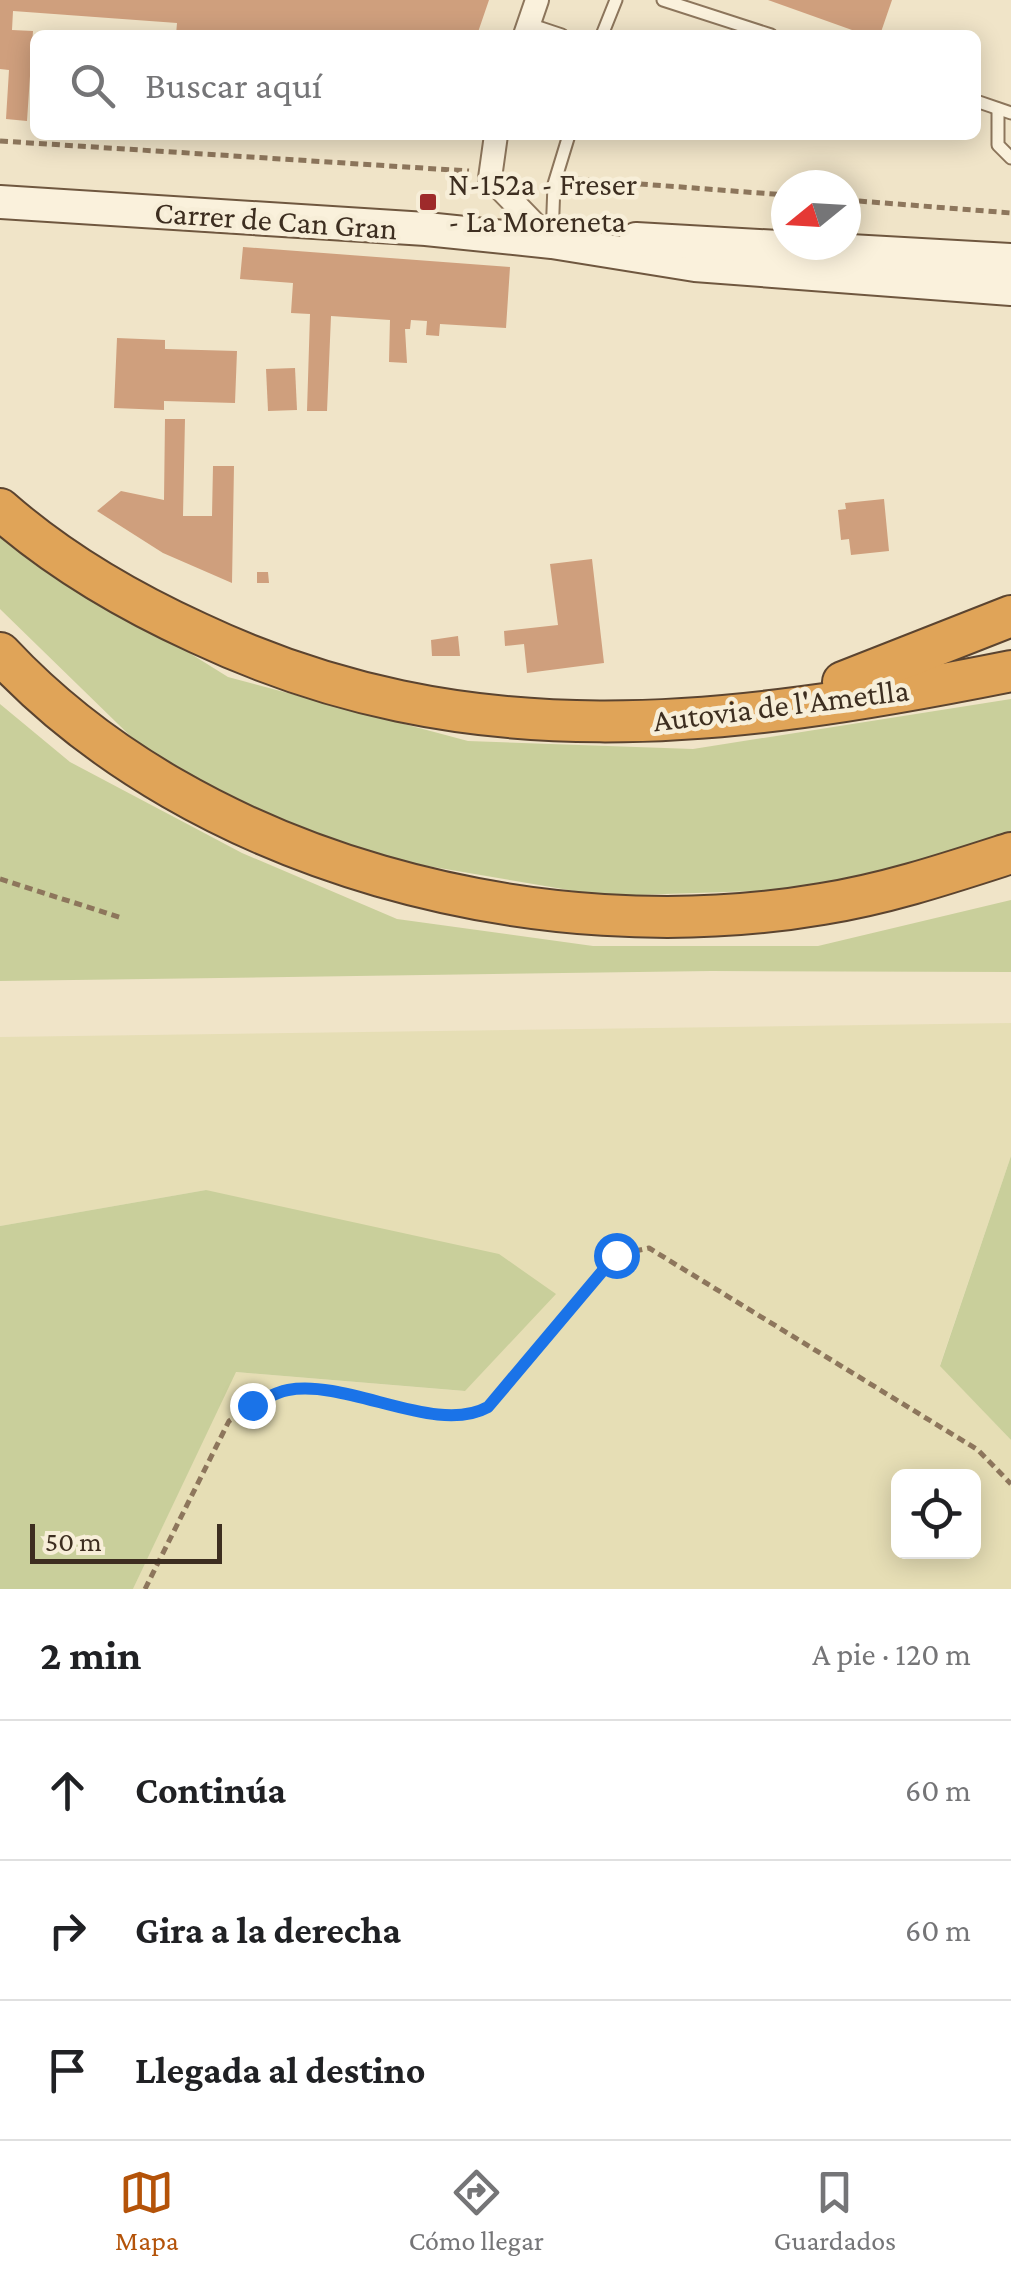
<!DOCTYPE html>
<html lang="es">
<head>
<meta charset="utf-8">
<style>
	body { margin:0; font-family:"Crimson Pro",serif; background:#f2f2f2; color:#202124 }
	.controls { position:absolute; right:30px; bottom:30px; display:grid; overflow:hidden; border-radius:15px; box-shadow:0 5px 25px #0003 }
	.controls button { width:90px; height:90px; display:grid; place-items:center; padding:0; border:0; border-bottom:2px solid #e0e0e0; background:#fff; color:#202124; font:50px sans-serif }
	.compass { position:absolute; left:771px; top:170px; width:90px; height:90px; border-radius:50%; background:#fff; box-shadow:0 5px 25px #0003; rotate:252deg }
	.scale { position:absolute; left:30px; bottom:25px; width:192px; box-sizing:border-box; padding-left:10px; border:5px solid #3d2e20; border-top:0; font-size:28px; line-height:35px; white-space:nowrap; color:#3d2e20; -webkit-text-stroke:8px #f7eed8; paint-order:stroke }
	.stop { position:absolute; width:30px; height:30px; margin:-22px; border:8px solid #1a73e8; border-radius:50%; background:#fff }
	.stop.end { background:#1a73e8; border-color:#fff; box-shadow:0 2px 10px #0008 }
	.list { margin:0; padding:0; list-style:none }
	h2 { display:flex; justify-content:space-between; align-items:center; height:130px; margin:0; padding:0 40px; font-size:42px }
	h2 small { font-size:32px; font-weight:400; color:#757577 }
	.list li { display:grid; grid-template-columns:65px 1fr auto; gap:30px; align-items:center; box-sizing:border-box; height:140px; padding:0 40px; border-top:2px solid #e0e0e0 }
	.list b { display:block; font-size:38px; white-space:nowrap }
	.list em { font-size:32px; font-style:normal; color:#757577 }
	.icon { flex:none; width:55px; height:55px; fill:none; stroke:currentColor; stroke-width:2; stroke-linecap:round; stroke-linejoin:round }
	.map { position:relative; flex:none; width:1011px; height:1589px; overflow:hidden }
	.search { position:absolute; background:#fff; box-shadow:0 5px 25px #0003; left:30px; right:30px; top:30px; height:110px; display:flex; align-items:center; gap:25px; box-sizing:border-box; padding:0 35px; border-radius:15px; color:#757577; font-size:38px }
	.sheet { height:550px; background:#fff }
	nav { display:flex; justify-content:space-around; align-items:center; box-sizing:border-box; height:140px; border-top:2px solid #e0e0e0; background:#fff; font-size:28px; color:#757577 }
	nav a { display:grid; justify-items:center; gap:5px }
	nav .on { color:#b45309 }
	.map>svg:first-child { display:block }
</style>
</head>
<body>
<div class="map">
<svg width="1011" height="1589" viewBox="0 0 1011 1589">
	<rect width="100%" height="100%" fill="#f0e4c8"/>
	<path fill="#e6deb5" fill-rule="evenodd" d="M1011 1023V1156L940 1365 1011 1440V1589H133L235 1372 464 1391 206 1190 0 1226V1037ZM898 1476H974V1552H898Z"/>
	<g fill="#c9cf9b">
		<polygon points="0,535 228,677 468,741 693,749 1011,699 1011,838 903,886 604,896 404,862 197,801 0,609"/>
		<polygon points="0,704 70,762 242,853 397,919 593,946 818,946 1011,900 1011,972 711,971 0,981"/>
		<polygon points="1011,1156 1011,1440 940,1366"/>
		<polygon points="206,1190 499,1254 556,1294 465,1391 236,1372 133,1589 0,1589 0,1226"/>
	</g>
	<g fill="#cf9f7d">
		<polygon points="0,0 489,0 477,35 176,35 177,23 13,11 12,30 33,31 27,121 6,119 9,70 0,69"/>
		<polygon points="768,0 892,0 880,35 866,35"/>
		<polygon points="243,247 510,267 506,328 440,324 439,336 426,335 427,321 411,320 410,329 405,329 407,363 389,362 390,320 331,316 327,411 307,411 310,314 291,313 293,283 240,279"/>
		<polygon points="117,338 165,340 165,349 237,351 235,403 164,401 164,410 114,408"/>
		<polygon points="295,368 297,410 268,411 266,369"/>
		<polygon points="165,419 185,419 183,516 212,516 213,466 234,466 232,583 163,553 97,511 121,491 164,500"/>
		<polygon points="884,499 889,551 851,555 849,539 841,540 838,510 846,509 845,503"/>
		<polygon points="592,559 604,663 527,673 524,644 505,646 504,631 558,625 550,564"/>
		<polygon points="257,572 268,572 269,583 257,583"/>
		<polygon points="458,636 460,656 432,656 431,640"/>
	</g>
	<g fill="none" stroke-linecap="round" stroke-linejoin="round">
		<g stroke="#8d765c" stroke-width="15">
			<g id="lane">
				<polyline points="663,0 771,35"/>
				<polyline points="529,24 562,35"/>
				<polyline points="602,35 616,0"/>
				<polyline points="976,101 1011,113"/>
				<polyline points="998,109 998,145 1011,158"/>
				<polyline points="552,238 554,184 569,135"/>
			</g>
		</g>
		<g stroke="#8d765c" stroke-width="26">
			<g id="street">
				<polyline points="525,35 537,0"/>
				<polyline points="496,135 490,178 551,241"/>
			</g>
		</g>
		<g stroke="#6f573f" stroke-width="36">
			<g id="secondary">
				<polyline points="0,202 426,229 552,242 695,265 1011,289"/>
				<polyline points="636,239 1011,260"/>
			</g>
		</g>
		<g stroke="#5b4430" stroke-width="44">
			<g id="highway">
				<path d="M0 509C58 560 128 601 198 633 470 761 726 728 1011 671"/>
				<path d="M0 653C198 865 542 952 822 904 886 894 949 873 1011 853"/>
				<polyline points="843,682 1011,616"/>
			</g>
		</g>
		<g stroke="#8d765c" stroke-width="5" stroke-dasharray="8 5" stroke-linecap="butt">
			<polyline points="0,141 469,171"/>
			<polyline points="575,179 786,195"/>
			<polyline points="846,200 1011,213"/>
			<polyline points="0,879 122,918"/>
			<path d="M145 1589 229 1421C247 1409 269 1393 291 1390 349 1384 440 1434 488 1407L616 1255 649 1248 978 1450 1011 1484"/>
		</g>
		<use href="#lane" stroke="#faf1dc" stroke-width="11"/>
		<use href="#street" stroke="#faf1dc" stroke-width="22"/>
		<use href="#secondary" stroke="#faf1dc" stroke-width="32"/>
		<use href="#highway" stroke="#e0a458" stroke-width="40"/>
	</g>
	<g fill="none" stroke-linecap="round" stroke-linejoin="round">
		<path stroke="#1a73e8" stroke-width="12" d="M252 1405C263 1400 276 1392 288 1390 349 1379 436 1436 488 1407L616 1255"/>
	</g>
	<rect fill="#9e2a2b" stroke="#f7eed8" stroke-width="4" x="418" y="192" width="20" height="20" rx="5"/>
	<g text-anchor="middle" stroke-width="9" stroke-linejoin="round" paint-order="stroke">
		<g font-size="32" fill="#3d2e20" stroke="#f7eed8" text-anchor="start">
			<text x="448" y="195">N-152a - Freser<tspan x="448" dy="37">- La Moreneta</tspan></text>
		</g>
		<g font-size="32" fill="#3d2e20" stroke="#f7eed8">
			<text transform="translate(276 220) rotate(4)" y="11">Carrer de Can Gran</text>
			<text transform="translate(781 705) rotate(-7)" y="11">Autovia de l'Ametlla</text>
		</g>
	</g>
</svg>
<div class="controls">
<button><svg class="icon" aria-label="locate" viewBox="0 0 24 24"><circle cx="12" cy="12" r="6"/><path d="M12 2v4M12 18v4M2 12h4M18 12h4"/></svg></button>
</div>
<svg class="compass" viewBox="-18 -18 36 36"><path d="M0-13l5 13h-10z" fill="#e53935"/><path d="M0 13l5-13h-10z" fill="#757577"/></svg>
<div class="scale">50 m</div>
<div class="stop" style="left:616px;top:1255px"></div>
<div class="stop end" style="left:252px;top:1405px"></div>
<div class="search"><svg class="icon" aria-label="search" viewBox="0 0 24 24"><circle cx="10" cy="10" r="6"/><path d="M15 15l6 6"/></svg>Buscar aquí</div>
</div>
<section class="sheet">
<h2>2 min<small>A pie · 120 m</small></h2>
<ul class="list">
<li><svg class="icon" aria-label="ahead" viewBox="0 0 24 24"><path d="M12 20V5M6 11l6-6 6 6"/></svg><div><b>Continúa</b></div><em>60 m</em></li>
<li><svg class="icon" aria-label="right" viewBox="0 0 24 24"><path d="M7 20v-9h11M14 6l5 5-5 5"/></svg><div><b>Gira a la derecha</b></div><em>60 m</em></li>
<li><svg class="icon" aria-label="arrive" viewBox="0 0 24 24"><path d="M6 21V4h12l-3 4 3 4H6"/></svg><div><b>Llegada al destino</b></div></li>
</ul>
</section>
<nav>
<a class="on"><svg class="icon" aria-label="map" viewBox="0 0 24 24"><path d="M3 6l6-2 6 2 6-2v14l-6 2-6-2-6 2zM9 4v14M15 6v14"/></svg>Mapa</a>
<a><svg class="icon" aria-label="directions" viewBox="0 0 24 24"><path d="M12 3l9 9-9 9-9-9zM9 14v-3h6M13 9l2 2-2 2"/></svg>Cómo llegar</a>
<a><svg class="icon" aria-label="saved" viewBox="0 0 24 24"><path d="M7 4h10v16l-5-4-5 4z"/></svg>Guardados</a>
</nav>
</body>
</html>
